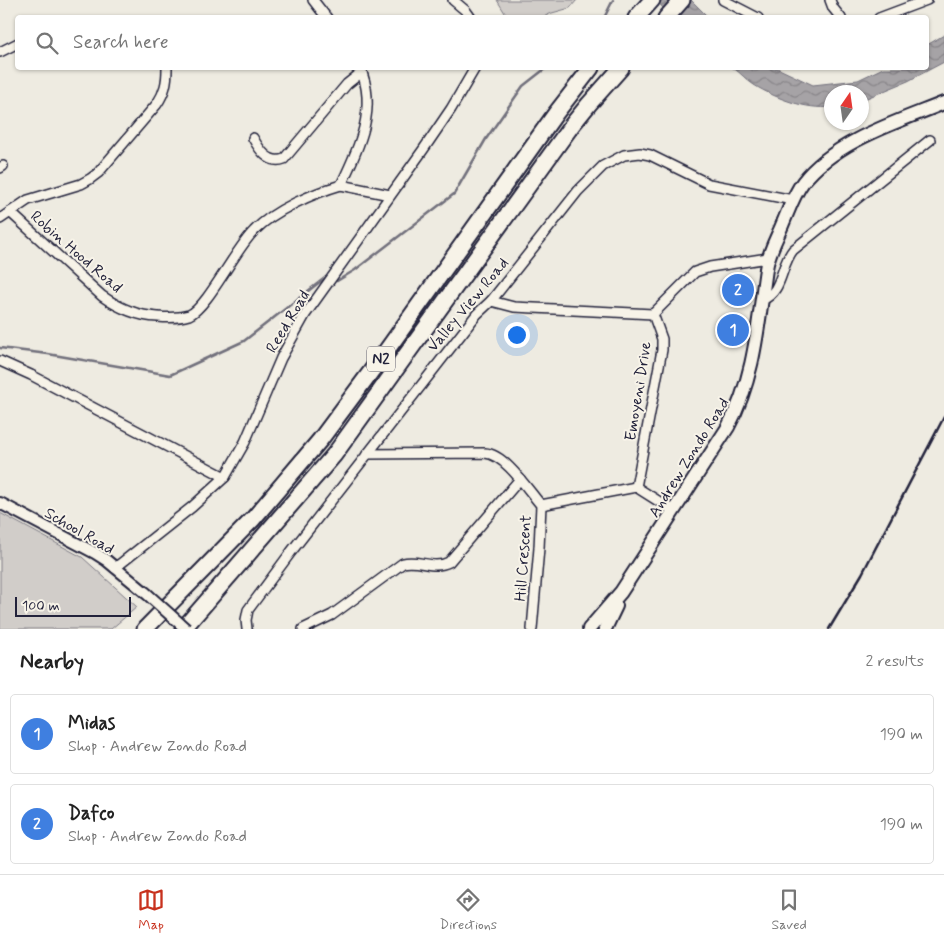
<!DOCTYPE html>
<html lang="en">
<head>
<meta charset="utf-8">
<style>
	body { margin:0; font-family:Mynerve,sans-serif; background:#f2f2f2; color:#222 }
	.compass { position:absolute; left:824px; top:85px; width:45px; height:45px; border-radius:50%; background:#fff; box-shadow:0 1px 4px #0004; rotate:13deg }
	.scale { position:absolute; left:15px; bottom:12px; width:116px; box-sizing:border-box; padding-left:5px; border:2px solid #22223b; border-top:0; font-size:14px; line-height:18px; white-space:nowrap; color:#22223b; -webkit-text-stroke:4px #f7f3e8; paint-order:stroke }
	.you { position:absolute; left:516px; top:334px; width:18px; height:18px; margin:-12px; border:4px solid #fff; border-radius:50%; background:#1a73e8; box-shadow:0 0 0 8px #1a73e833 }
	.badge { display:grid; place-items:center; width:32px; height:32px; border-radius:50%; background:#c8321e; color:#fff; font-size:16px; font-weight:700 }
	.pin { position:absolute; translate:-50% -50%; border:2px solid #fff; box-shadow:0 1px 5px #0006 }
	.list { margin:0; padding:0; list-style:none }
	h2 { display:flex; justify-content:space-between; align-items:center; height:65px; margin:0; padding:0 20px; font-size:21px }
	h2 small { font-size:16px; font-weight:400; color:#767676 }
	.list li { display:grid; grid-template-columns:32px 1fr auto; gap:15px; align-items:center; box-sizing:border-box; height:80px; margin:0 10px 10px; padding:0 10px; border:1px solid #e0e0e0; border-radius:5px }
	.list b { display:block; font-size:19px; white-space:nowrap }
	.list p { margin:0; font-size:16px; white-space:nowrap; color:#767676 }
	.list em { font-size:16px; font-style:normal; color:#767676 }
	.icon { flex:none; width:28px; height:28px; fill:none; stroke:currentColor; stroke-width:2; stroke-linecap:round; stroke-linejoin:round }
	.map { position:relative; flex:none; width:944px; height:629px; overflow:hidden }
	.search { position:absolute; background:#fff; box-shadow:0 1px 4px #0004; left:15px; right:15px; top:15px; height:55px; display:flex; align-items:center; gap:12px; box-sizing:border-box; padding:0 18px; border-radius:5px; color:#767676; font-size:19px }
	.sheet { height:245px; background:#fff }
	nav { display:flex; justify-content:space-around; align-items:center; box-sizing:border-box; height:70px; border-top:1px solid #e0e0e0; background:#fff; font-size:14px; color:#767676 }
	nav a { display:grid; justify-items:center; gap:2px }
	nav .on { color:#c8321e }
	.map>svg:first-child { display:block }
</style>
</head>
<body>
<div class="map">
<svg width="944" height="629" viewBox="0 0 944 629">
	<defs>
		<pattern id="water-waves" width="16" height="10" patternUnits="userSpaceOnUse" patternTransform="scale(1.25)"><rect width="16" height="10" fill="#a6a3a6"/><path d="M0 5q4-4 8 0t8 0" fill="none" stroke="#878488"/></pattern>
	</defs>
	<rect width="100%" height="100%" fill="#eeebe1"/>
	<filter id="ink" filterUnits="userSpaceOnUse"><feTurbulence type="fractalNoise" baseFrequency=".02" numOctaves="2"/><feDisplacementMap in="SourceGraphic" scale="10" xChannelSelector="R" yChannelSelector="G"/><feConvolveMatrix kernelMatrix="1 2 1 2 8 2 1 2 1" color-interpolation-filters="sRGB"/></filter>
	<g filter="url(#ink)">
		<g fill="#d1cdc9" stroke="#7a7882">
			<polygon points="497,0 577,0 570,8 552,13 543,17 508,18"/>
			<polygon points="0,513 82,557 137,607 111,629 0,629"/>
		</g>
		<g fill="url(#water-waves)" stroke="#716f7b">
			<polygon points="656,0 691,0 708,17 671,17"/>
			<path d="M944 35V62L908 81 862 100V92H832L831 107C806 110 775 98 754 85 746 80 740 72 733 68H777L813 85 858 80 883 68H926L927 45Z"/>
		</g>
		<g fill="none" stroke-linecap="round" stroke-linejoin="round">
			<g stroke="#716f7b" stroke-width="2.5">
				<polyline points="604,18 613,0"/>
				<polyline points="337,281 355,270 454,194 486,139 523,86 546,68"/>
				<polyline points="0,348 48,354 170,375 244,341 326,277"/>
			</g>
			<g stroke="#22223b" stroke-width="12">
				<g id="minor">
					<polyline points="313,0 327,18"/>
					<polyline points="453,0 466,11 471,18"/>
					<polyline points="723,0 758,18"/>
					<polyline points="830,0 833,8 841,18"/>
					<polyline points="879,18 927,0"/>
					<polyline points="0,52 18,43"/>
					<path d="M360 68C378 108 359 148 341 185L390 195"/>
					<path d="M253 138C259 149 269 165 284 159L347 84 362 72"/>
					<polyline points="0,168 3,166"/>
					<path d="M10 212 102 296C119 308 137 316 158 317 168 318 179 318 189 315 207 308 236 248 254 231 274 210 314 193 341 185"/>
					<path d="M0 219 28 200 81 184 90 179 98 173 157 104C165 92 167 82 167 68"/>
					<path d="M762 300C783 292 780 266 793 250L930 140"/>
					<polyline points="491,301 514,307 653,314"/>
					<polyline points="653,314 695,272 710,267 768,258"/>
					<polyline points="0,361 31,375 225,477"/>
					<path d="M367 454 485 453C505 454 528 490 541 505L539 548 532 629"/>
					<polyline points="636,487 662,350 662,339 653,314"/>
					<polyline points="541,505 636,487 674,511"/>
					<polyline points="115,568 192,507 225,477 245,442 281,358 305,315 423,150 451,109 475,68"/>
					<polyline points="247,629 246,620 248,610 291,552 477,314 491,301 578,191 603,166 624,155 640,153 650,155 709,184 793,200"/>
					<path d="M303 629 332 615 403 563C419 559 433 570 449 562L520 479"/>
				</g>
			</g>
			<g stroke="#22223b" stroke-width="14">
				<polyline id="tertiary" points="0,503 95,553 106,560 146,593"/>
			</g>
			<g stroke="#22223b" stroke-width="16">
				<g id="primary">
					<path d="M589 629 621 592 728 427C755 378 758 323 766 269 768 253 777 238 783 223 789 209 794 194 803 182 835 141 897 122 944 103"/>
					<polyline points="605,629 616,606"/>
				</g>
			</g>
			<g stroke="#22223b" stroke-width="19">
				<g id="motorway">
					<polyline points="636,18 652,0"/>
					<polyline points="666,18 682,0"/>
					<polyline points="145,629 253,519 320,440 384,354 556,113 591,68"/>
					<polyline points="183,629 334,455 572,125 589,104 621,68"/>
				</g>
			</g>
			<use href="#minor" stroke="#f7f3e8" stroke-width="9"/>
			<use href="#tertiary" stroke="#f7f3e8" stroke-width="10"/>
			<use href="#primary" stroke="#f7f3e8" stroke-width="12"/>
			<use href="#motorway" stroke="#f7f3e8" stroke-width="15"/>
			<polyline stroke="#22223b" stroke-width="2.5" points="829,629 862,574 944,417"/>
			<g stroke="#22223b" stroke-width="14" stroke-linecap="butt">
				<polyline id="tertiary-bridge" points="146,593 186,629"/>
			</g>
			<use href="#tertiary-bridge" stroke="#f7f3e8" stroke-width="10"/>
		</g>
	</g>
	<g text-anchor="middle" stroke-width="4" stroke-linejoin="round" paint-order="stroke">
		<rect fill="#f7f3e8" stroke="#62616f" stroke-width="1" x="367" y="346.5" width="28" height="25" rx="4"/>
		<g font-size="15" font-weight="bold" fill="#22223b">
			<text x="381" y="364">N2</text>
		</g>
		<g font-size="16" fill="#22223b" stroke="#f7f3e8">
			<text transform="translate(77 251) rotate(41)" y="6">Robin Hood Road</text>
			<text transform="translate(467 304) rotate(-50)" y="6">Valley View Road</text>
			<text transform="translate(287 321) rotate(-59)" y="6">Reed Road</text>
			<text transform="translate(637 391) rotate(-81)" y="6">Emoyeni Drive</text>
			<text transform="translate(688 457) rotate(-58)" y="6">Andrew Zondo Road</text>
			<text transform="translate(80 530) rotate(30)" y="6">School Road</text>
			<text transform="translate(522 558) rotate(-86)" y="6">Hill Crescent</text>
		</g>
	</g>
</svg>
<svg class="compass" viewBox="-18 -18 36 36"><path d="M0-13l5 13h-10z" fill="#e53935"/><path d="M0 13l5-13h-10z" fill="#767676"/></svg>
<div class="scale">100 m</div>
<div class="you"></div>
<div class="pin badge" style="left:733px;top:330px;background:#3f7fe0">1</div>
<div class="pin badge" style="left:738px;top:290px;background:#3f7fe0">2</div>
<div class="search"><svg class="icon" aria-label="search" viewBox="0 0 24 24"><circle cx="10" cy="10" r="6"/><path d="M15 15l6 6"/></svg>Search here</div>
</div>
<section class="sheet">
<h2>Nearby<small>2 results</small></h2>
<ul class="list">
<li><span class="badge" style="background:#3f7fe0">1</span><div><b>Midas</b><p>Shop · Andrew Zondo Road</p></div><em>190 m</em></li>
<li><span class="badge" style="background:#3f7fe0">2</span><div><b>Dafco</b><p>Shop · Andrew Zondo Road</p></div><em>190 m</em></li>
</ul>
</section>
<nav>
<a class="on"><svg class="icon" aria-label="map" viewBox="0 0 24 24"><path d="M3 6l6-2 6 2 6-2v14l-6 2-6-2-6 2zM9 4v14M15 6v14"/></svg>Map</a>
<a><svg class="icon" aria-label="directions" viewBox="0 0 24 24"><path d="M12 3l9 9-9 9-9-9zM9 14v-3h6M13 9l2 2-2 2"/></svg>Directions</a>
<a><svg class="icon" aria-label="saved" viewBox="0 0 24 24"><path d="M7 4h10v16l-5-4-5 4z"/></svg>Saved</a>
</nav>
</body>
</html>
